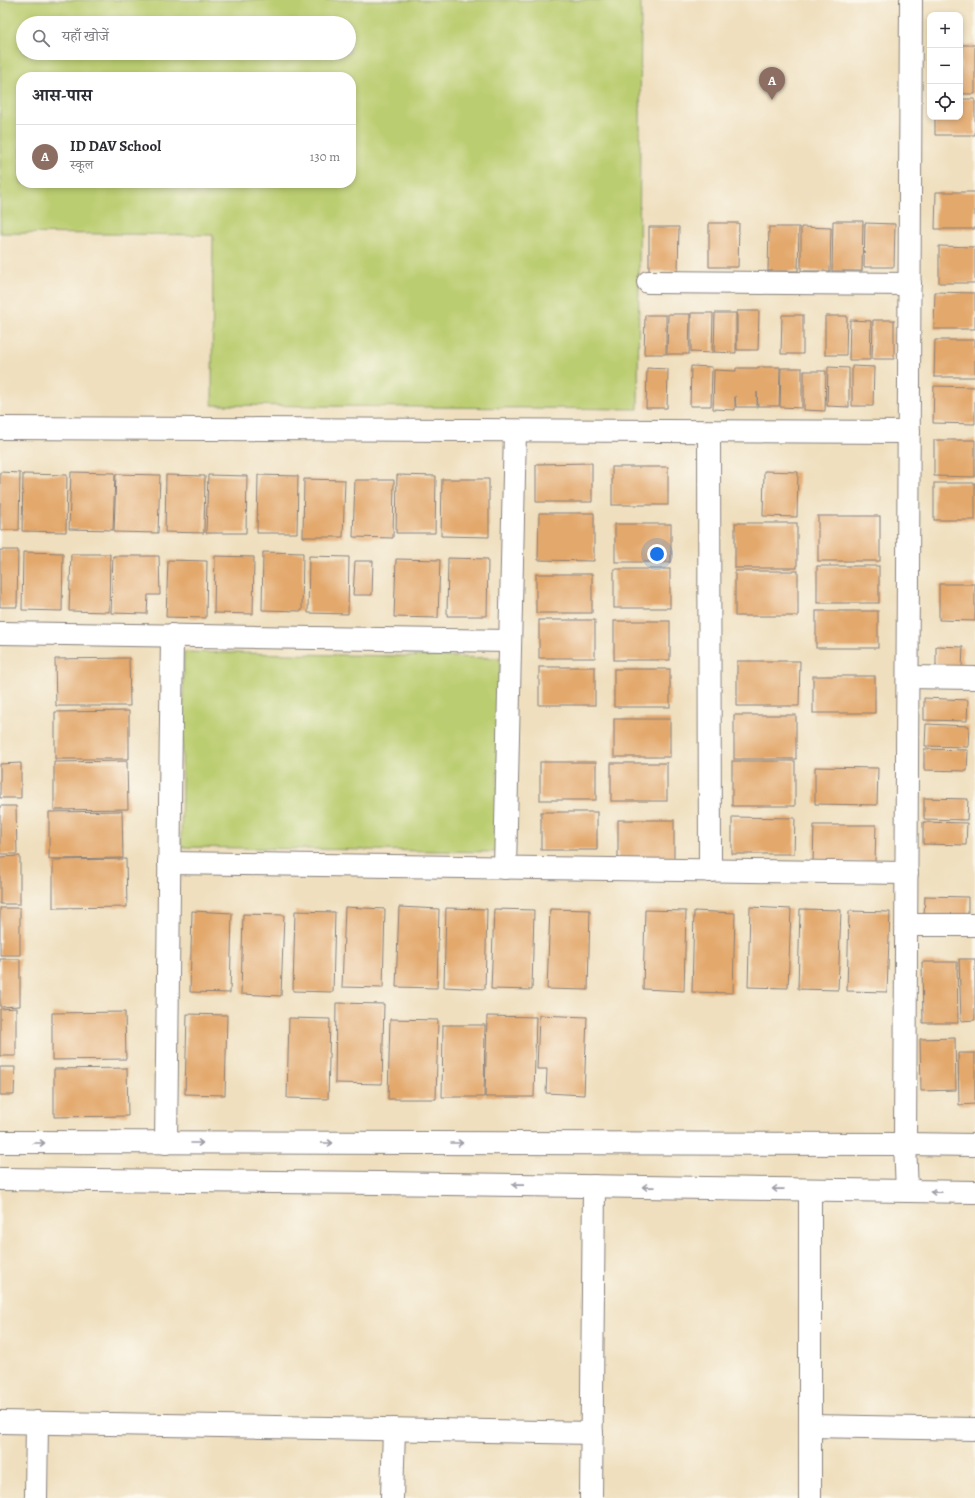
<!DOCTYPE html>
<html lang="hi">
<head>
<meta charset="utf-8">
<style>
	body { margin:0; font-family:Alegreya,"Noto Serif Devanagari",serif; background:#f2f2f3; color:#2b2b33 }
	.controls { position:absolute; right:12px; top:12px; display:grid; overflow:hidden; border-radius:8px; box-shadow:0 2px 6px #0003 }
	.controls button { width:36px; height:36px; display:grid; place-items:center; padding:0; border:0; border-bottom:1px solid #e1e1e2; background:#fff; color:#2b2b33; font:20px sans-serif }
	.you { position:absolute; left:657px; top:554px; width:14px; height:14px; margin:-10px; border:3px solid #fff; border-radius:50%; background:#1a73e8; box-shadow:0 0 0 6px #1a73e833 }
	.badge { display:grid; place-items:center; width:26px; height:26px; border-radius:50%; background:#d93025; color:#fff; font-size:13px; font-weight:700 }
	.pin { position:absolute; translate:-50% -33px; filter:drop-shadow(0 1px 2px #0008) }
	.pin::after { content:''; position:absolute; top:21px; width:14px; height:12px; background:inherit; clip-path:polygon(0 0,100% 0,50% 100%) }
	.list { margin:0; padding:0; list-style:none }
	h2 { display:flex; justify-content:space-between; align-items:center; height:52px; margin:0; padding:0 16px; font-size:17px }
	h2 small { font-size:13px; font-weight:400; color:#7c7c81 }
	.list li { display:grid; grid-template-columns:26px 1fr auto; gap:12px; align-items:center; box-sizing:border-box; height:64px; padding:0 16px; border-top:1px solid #e1e1e2 }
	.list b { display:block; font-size:15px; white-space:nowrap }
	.list p { margin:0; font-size:13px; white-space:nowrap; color:#7c7c81 }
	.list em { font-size:13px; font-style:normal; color:#7c7c81 }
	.icon { flex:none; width:22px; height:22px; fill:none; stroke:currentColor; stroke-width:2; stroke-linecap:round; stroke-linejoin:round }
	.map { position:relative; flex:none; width:975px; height:1498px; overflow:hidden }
	.search { position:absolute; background:#fff; box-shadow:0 2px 6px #0003; left:16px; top:16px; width:340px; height:44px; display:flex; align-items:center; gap:10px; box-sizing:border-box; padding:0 14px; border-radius:22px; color:#7c7c81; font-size:15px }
	.panel { position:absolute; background:#fff; box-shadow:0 2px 6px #0003; left:16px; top:72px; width:340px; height:116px; border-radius:16px }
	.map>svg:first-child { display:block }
</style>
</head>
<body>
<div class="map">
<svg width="975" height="1498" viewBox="0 0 975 1498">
	<rect width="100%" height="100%" fill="#fbf7ec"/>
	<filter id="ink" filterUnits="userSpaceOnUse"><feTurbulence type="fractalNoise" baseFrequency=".025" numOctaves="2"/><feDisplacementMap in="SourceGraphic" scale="8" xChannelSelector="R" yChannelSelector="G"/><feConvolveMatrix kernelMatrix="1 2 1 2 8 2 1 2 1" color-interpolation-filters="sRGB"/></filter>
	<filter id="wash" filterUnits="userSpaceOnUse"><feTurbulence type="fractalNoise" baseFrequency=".012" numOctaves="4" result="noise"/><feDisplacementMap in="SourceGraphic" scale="16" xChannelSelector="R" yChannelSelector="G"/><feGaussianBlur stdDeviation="0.9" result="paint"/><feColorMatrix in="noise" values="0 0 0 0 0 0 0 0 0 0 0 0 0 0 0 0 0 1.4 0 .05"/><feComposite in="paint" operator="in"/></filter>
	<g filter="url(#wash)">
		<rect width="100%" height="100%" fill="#efdfbe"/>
		<g fill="#bbcd71" stroke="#6e7856" fill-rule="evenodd">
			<path d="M0 0H641L638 409 212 405 213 235 0 233ZM23 23H349V53H23ZM21 77H351V183H21Z"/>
			<polygon points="184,652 500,658 496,852 181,847"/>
		</g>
		<g id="blocks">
			<g fill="#e3a86c">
				<polygon points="961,45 975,45 975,94 960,94"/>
				<polygon points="960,99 975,99 975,135 935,135 935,117 960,117"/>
				<polygon points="936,192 975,192 975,229 935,229"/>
				<polygon points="833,221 863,221 862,271 832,271"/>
				<polygon points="709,223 739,223 738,267 709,267"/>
				<polygon points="865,223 895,224 894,267 864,267"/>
				<polygon points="649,227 679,227 678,271 649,271"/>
				<polygon points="769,227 799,227 798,271 768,271"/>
				<polygon points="801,227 831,228 830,271 801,271"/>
				<polygon points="939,246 975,247 975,283 939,283"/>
				<polygon points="935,292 975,293 975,329 934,329"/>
				<polygon points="737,311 759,311 758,350 737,350"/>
				<polygon points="691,313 713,313 712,353 691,352"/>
				<polygon points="715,313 736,313 736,353 714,352"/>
				<polygon points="668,314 690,314 689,354 667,354"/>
				<polygon points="645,315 666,315 666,354 644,354"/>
				<polygon points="782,315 803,315 803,354 781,354"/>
				<polygon points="825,316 847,316 846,355 825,355"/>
				<polygon points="850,320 871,321 870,360 849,360"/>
				<polygon points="873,320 894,320 894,359 872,359"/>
				<polygon points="935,340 975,340 975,377 934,377"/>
				<polygon points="691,366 712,367 711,406 690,406"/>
				<polygon points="852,366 874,367 873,406 852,406"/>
				<polygon points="758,367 780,367 779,406 758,406 757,392 757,407 736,407 735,396 735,410 713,409 714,370 736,371 736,368 758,368"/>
				<polygon points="828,367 849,368 849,407 827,406"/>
				<polygon points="647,368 668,369 667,408 646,408"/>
				<polygon points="781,368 802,368 802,408 780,407"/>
				<polygon points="804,371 826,371 825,411 804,410"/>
				<polygon points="934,386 975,387 975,424 933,423"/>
				<polygon points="934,440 975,440 975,477 934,476"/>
				<polygon points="592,463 592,502 536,502 536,464"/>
				<rect x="612" y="467" width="56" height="38"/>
				<polygon points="764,471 798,472 797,517 763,516"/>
				<polygon points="0,472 20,473 19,530 0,530"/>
				<polygon points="71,472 115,473 113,530 69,529"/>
				<polygon points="23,474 67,475 66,532 22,531"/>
				<polygon points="116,474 160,475 158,533 114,532"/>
				<polygon points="166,475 205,476 204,533 165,532"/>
				<polygon points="208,475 247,476 246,533 206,533"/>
				<polygon points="258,475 298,476 297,533 257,533"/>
				<polygon points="397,475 436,476 435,533 396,533"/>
				<polygon points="304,479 345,480 343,537 303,537"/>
				<polygon points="442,479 489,479 489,537 441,536"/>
				<polygon points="355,480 394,480 393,538 353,537"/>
				<rect x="934" y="483" width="41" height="37"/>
				<polygon points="539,513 594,513 594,561 538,560"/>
				<rect x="818" y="516" width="62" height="45"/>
				<rect x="735" y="523" width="62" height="45"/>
				<rect x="615" y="524" width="56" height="38"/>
				<polygon points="0,550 18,550 17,607 0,607"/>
				<polygon points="23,552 63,553 62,611 22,610"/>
				<polygon points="263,552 303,553 302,611 262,610"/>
				<polygon points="71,554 110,554 109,612 69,611"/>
				<polygon points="113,556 159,556 160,595 148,595 147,614 111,613"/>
				<polygon points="215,556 254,557 253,614 214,613"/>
				<polygon points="309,556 349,557 348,614 308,613"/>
				<polygon points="448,558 488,559 487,616 447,616"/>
				<polygon points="396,559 440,560 438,618 394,617"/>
				<polygon points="168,560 207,561 206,618 166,617"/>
				<polygon points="355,561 373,561 372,595 353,595"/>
				<rect x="817" y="566" width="62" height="37"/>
				<rect x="614" y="569" width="56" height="39"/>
				<rect x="735" y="571" width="63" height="45"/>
				<rect x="536" y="574" width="56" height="39"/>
				<polygon points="939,584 975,584 975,621 939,620"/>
				<rect x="816" y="611" width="62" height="37"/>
				<rect x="539" y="620" width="56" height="38"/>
				<rect x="614" y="621" width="56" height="39"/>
				<polygon points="936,646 963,647 962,669 936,668"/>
				<polygon points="129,658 130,706 56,706 55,659"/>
				<polygon points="737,661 800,661 799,706 737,706"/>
				<rect x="539" y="667" width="56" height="38"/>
				<rect x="614" y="669" width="56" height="38"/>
				<rect x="813" y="676" width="62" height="37"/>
				<polygon points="924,698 968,700 967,721 924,720"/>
				<polygon points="129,711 129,759 55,759 55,712"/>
				<rect x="734" y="715" width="62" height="44"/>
				<rect x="614" y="719" width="56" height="38"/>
				<polygon points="926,724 969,726 968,747 925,746"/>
				<polygon points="924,749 968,750 967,771 924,770"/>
				<polygon points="127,761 128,809 54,810 54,762"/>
				<rect x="732" y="761" width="63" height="45"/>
				<rect x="540" y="762" width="56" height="38"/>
				<polygon points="21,763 21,798 0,798 0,764"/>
				<rect x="611" y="763" width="56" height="38"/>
				<polygon points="815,767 878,768 877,805 815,804"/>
				<polygon points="924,798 968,799 967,820 924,819"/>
				<polygon points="0,806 16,806 17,854 0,854"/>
				<polygon points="122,811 123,858 49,859 49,812"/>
				<rect x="541" y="812" width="56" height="38"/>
				<polygon points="732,817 795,818 794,854 732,854"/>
				<rect x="618" y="820" width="56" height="39"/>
				<polygon points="923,822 967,823 966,845 923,844"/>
				<polygon points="814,825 876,825 875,862 813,861"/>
				<polygon points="20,856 20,904 0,904 0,857"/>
				<polygon points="126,859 127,907 53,908 53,860"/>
				<polygon points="925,896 968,897 968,918 924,917"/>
				<polygon points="345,907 385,909 383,988 342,987"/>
				<polygon points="399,907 439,909 437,988 396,987"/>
				<polygon points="750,907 791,909 788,988 748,987"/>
				<rect x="0" y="908" width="20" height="47"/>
				<polygon points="446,908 487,909 485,989 444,987"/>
				<polygon points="494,909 534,910 532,990 491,989"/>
				<polygon points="550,909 590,910 588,990 547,989"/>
				<polygon points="800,909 841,910 838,990 798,989"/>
				<polygon points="645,910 686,911 684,991 643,989"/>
				<polygon points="192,911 232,913 230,993 190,992"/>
				<polygon points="295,911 335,912 333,992 293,991"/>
				<polygon points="694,911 735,913 733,993 692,992"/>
				<polygon points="849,911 890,912 887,992 847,991"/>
				<polygon points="243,914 284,915 281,996 241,994"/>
				<polygon points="0,959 20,959 20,1006 0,1007"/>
				<polygon points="959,959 975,959 975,1020 961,1021"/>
				<polygon points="922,962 957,962 958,1023 923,1023"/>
				<polygon points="336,1003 384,1004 382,1084 335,1083"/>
				<polygon points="16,1008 16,1056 0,1056 0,1009"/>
				<polygon points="125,1012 126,1059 52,1060 52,1013"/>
				<polygon points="187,1014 227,1015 225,1095 185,1094"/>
				<polygon points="539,1015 587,1017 584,1095 546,1093 547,1069 537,1069"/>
				<polygon points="487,1016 536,1017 534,1097 485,1097"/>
				<polygon points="289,1018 330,1019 328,1099 287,1098"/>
				<polygon points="390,1019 438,1020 436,1099 388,1099"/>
				<polygon points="443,1025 485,1025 484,1097 442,1097"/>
				<polygon points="955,1038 956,1090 921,1091 920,1039"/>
				<polygon points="958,1053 975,1053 975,1104 959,1105"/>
				<polygon points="0,1067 15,1067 14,1095 0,1095"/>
				<polygon points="127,1068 128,1116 54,1117 54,1069"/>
			</g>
		</g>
	</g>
	<g filter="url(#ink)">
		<use href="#blocks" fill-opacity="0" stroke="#88807c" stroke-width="1"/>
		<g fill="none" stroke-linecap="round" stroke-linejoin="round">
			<g stroke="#88807c" stroke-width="24">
				<g id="street">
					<polyline points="648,282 910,284"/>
					<polyline points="0,428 909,432"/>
					<polyline points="709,432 710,871"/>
					<polyline points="0,633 510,641"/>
					<polyline points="908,677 975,678"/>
					<polyline points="169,863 907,873"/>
					<polyline points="505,868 515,431"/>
					<polyline points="907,925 975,925"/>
					<polyline points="0,1142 905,1144 975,1145"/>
					<polyline points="166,1143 172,635"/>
					<polyline points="0,1179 379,1183 975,1192"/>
					<polyline points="907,1191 905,1144 911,0"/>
					<polyline points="0,1422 592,1433"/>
					<polyline points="810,1426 975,1429"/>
					<polyline points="36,1498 37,1422"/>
					<polyline points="392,1498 394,1429"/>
					<polyline points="591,1498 594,1186"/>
					<polyline points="810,1498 810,1190"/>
				</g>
			</g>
			<use href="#street" stroke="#fff" stroke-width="22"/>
		</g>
		<defs><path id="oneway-shaft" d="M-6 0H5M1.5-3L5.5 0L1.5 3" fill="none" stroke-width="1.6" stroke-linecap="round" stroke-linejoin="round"/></defs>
		<g stroke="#9c9ca7">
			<use href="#oneway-shaft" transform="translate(39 1143)"/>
			<use href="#oneway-shaft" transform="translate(197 1143)"/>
			<use href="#oneway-shaft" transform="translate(327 1143)"/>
			<use href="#oneway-shaft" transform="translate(457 1143)"/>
			<use href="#oneway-shaft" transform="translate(518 1185) rotate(-179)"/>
			<use href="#oneway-shaft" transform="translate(648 1187) rotate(-179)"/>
			<use href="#oneway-shaft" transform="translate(778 1189) rotate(-179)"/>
			<use href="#oneway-shaft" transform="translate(936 1192) rotate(-179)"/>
		</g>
	</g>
</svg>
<div class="controls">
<button>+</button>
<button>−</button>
<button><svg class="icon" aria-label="locate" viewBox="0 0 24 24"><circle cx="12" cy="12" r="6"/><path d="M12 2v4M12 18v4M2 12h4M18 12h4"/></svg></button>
</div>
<div class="you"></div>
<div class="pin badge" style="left:772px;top:100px;background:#8d6e63">A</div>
<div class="search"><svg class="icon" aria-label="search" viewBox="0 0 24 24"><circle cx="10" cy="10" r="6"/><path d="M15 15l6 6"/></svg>यहाँ खोजें</div>
<section class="panel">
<h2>आस-पास<small></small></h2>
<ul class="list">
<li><span class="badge" style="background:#8d6e63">A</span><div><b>ID DAV School</b><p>स्कूल</p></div><em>130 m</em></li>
</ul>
</section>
</div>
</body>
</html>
